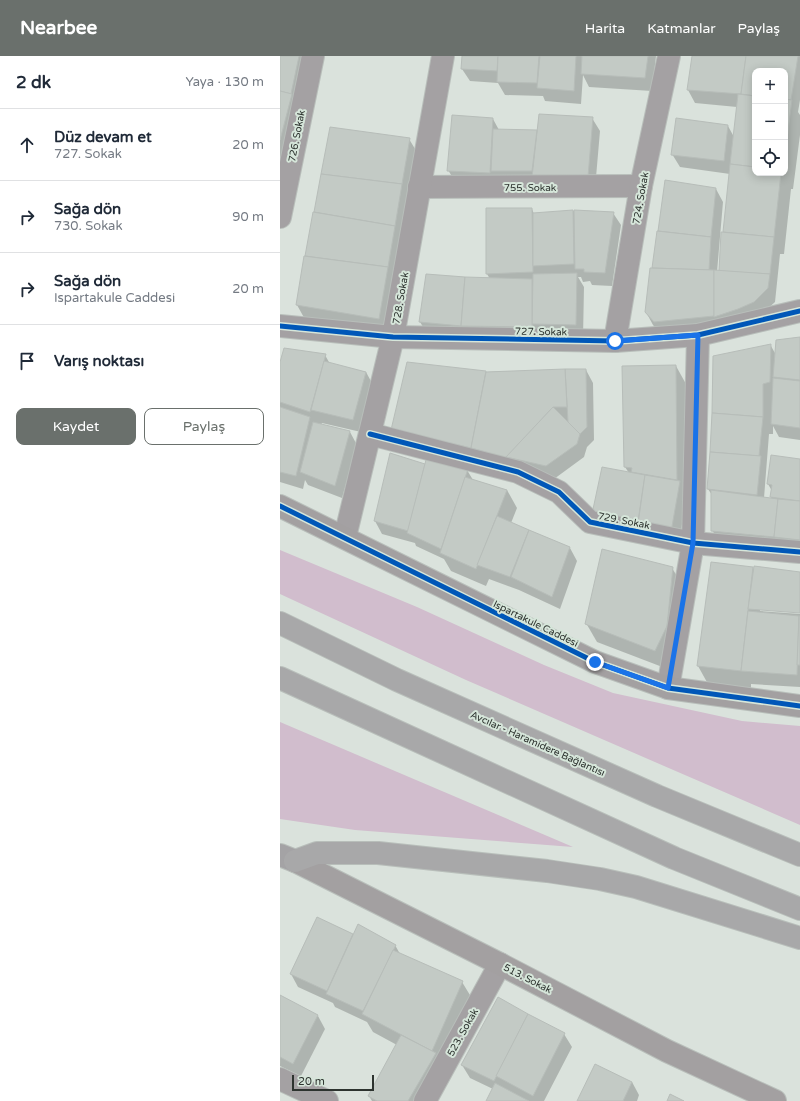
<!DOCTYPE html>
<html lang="tr">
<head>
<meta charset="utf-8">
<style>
	body { margin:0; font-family:"Varela Round",sans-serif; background:#f6f6f7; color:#1f2937 }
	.controls { position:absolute; right:12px; top:12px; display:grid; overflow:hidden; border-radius:8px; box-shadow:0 2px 10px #0003 }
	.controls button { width:36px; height:36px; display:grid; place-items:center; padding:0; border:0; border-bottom:1px solid #e0e1e3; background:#fff; color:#1f2937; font:20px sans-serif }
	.scale { position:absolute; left:12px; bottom:10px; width:82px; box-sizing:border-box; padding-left:4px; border:2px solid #2d332f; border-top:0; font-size:11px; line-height:14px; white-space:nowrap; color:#2d332f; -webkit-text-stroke:3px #d6e6da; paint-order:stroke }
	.stop { position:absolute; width:12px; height:12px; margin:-9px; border:3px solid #1a73e8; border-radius:50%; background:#fff }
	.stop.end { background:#1a73e8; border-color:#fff; box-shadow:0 1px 4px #0008 }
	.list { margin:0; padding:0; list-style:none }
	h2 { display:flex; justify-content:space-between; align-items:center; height:52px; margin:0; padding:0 16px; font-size:17px }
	h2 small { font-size:13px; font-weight:400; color:#747a83 }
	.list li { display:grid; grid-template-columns:26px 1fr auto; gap:12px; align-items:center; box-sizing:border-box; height:72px; padding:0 16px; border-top:1px solid #e0e1e3 }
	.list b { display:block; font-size:15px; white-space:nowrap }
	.list p { margin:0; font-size:13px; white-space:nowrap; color:#747a83 }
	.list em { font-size:13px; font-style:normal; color:#747a83 }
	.actions { display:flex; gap:8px; padding:12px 16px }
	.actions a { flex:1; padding:9px 0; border:1px solid #6a706c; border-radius:8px; text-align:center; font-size:14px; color:#6a706c }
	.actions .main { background:#6a706c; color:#fff }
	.icon { flex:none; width:22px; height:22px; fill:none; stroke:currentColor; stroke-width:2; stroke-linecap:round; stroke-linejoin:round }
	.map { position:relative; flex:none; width:520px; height:1045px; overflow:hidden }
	header { display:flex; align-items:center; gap:24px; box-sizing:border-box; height:56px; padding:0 20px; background:#6a706c; color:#fff }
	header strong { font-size:19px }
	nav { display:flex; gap:22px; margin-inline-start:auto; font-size:14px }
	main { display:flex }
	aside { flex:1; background:#fff }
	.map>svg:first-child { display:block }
</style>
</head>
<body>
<header>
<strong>Nearbee</strong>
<nav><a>Harita</a><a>Katmanlar</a><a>Paylaş</a></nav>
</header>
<main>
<aside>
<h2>2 dk<small>Yaya · 130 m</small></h2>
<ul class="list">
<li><svg class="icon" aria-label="ahead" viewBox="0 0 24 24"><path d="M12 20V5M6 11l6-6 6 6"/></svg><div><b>Düz devam et</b><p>727. Sokak</p></div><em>20 m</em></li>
<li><svg class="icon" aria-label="right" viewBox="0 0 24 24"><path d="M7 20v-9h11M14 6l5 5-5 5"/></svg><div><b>Sağa dön</b><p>730. Sokak</p></div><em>90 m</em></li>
<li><svg class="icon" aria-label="right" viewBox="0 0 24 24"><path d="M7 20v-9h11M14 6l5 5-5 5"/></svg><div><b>Sağa dön</b><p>Ispartakule Caddesi</p></div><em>20 m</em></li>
<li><svg class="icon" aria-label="arrive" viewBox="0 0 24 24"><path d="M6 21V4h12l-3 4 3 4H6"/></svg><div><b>Varış noktası</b></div></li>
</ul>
<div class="actions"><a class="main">Kaydet</a><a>Paylaş</a></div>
</aside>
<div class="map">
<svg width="520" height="1045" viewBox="0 0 520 1045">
	<rect width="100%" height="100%" fill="#dae2dc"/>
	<g fill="#d1bdcd">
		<polygon points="0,494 137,551 264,609 333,637 462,665 520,670 520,769 186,624 0,538"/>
		<polygon points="0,666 293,791 75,774 0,763"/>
	</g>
	<g fill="#0003" fill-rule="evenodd">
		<polygon points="0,0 30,0 0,127"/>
		<polygon points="183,0 376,0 372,35 309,31 303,19 301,48 265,45 263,40 225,39 218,27 190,25 182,13"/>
		<path d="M413 0H520V44L518 56 520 59V79L513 133H511L504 198H500L495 246 481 259 382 279 373 269 366 256 386 125 436 133 443 146 437 216H440L445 178 444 176 450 118 400 111 392 98 448 70 454 81 457 51 415 47 408 34ZM475 15H505V117H475Z"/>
		<polygon points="312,62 320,75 315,133 176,127 168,114 213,63 219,74 258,75"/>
		<polygon points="129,83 140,101 109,280 27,267 17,249 34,158 36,158 35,156"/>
		<polygon points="252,153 254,158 293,155 333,157 341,169 332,230 312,229 310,225 303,226 301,221 298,221 304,231 303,282 148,279 140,266 210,223 207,218"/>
		<polygon points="520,282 520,384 499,381 493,370 493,378 489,378 484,442 491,443 492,435 488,428 520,404 520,496 440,487 432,474 432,439 428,433 491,290 496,299"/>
		<polygon points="45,299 50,308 86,316 93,329 81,376 42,367 41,369 70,376 77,389 62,442 28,429 25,424 23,433 0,426 0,310"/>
		<polygon points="396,310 406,328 406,442 399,488 320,471 349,417 345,411"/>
		<polygon points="284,314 286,318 306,314 313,327 314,384 307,391 304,401 274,423 122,392 206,316"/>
		<polygon points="146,409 187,414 193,424 227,434 237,452 231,467 290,492 297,505 280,553 239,534 209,523 206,530 171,515 164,503 136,490 135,487 102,478 95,465"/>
		<polygon points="432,507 472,512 474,514 520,517 520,556 480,553 480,555 520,558 520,631 471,628 471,632 428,628 418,610"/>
		<polygon points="392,512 403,530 385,612 317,586 306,567"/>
		<polygon points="38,862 74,879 115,889 120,898 182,926 193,944 143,1045 92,1045 89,1040 117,989 93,976 87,966 55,951 53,947 18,931 11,918"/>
		<polygon points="1,941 38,960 45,973 21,1020 0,1010"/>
		<polygon points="284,978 292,991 264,1045 207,1045 213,1033 190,1022 182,1009"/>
		<polygon points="352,1026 359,1039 357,1045 298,1045"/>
	</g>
	<g fill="#c3cac5" stroke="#b7bdb9">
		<polygon points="0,0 19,0 11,38 0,35"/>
		<polygon points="182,0 218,0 217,15 181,13"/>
		<polygon points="218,0 259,0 257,27 217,26"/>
		<polygon points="260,0 296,0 294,35 257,32"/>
		<polygon points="302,0 368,0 365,22 301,18"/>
		<polygon points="412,0 466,0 461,38 407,34"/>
		<polygon points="466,0 518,0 511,44 505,43 505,15 475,15 475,40 461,38"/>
		<polygon points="0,35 12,38 0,84"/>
		<polygon points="458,38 475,40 475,111 450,108"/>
		<polygon points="505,43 512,44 505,99"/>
		<polygon points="259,58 313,61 308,121 252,121"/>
		<polygon points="172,59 213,62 210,117 167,115"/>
		<polygon points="396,62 448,69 444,105 391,99"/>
		<polygon points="50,71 130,82 122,128 41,118"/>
		<polygon points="213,73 257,74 252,115 211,115"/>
		<polygon points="450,108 475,111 475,117 501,117 494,181 443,176"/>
		<polygon points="41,118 122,128 115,170 34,156"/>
		<polygon points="385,124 436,132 431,181 378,175"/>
		<polygon points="206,152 252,152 253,216 206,218"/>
		<polygon points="293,154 294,208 253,210 253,157"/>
		<polygon points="294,154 334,156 325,217 304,216 304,213 295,213"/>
		<polygon points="33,156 115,170 108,211 25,200"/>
		<polygon points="377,175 431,181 429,214 372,212"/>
		<polygon points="441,176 494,181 490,218 439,215"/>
		<polygon points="24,200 108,211 99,263 16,249"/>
		<polygon points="370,212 434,214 434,260 374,266 365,256"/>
		<polygon points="434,214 490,218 488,232 474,246 458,253 434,261"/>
		<polygon points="297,217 296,269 252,268 253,218"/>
		<polygon points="146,218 185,221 181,270 139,266"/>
		<polygon points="185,221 252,223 252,271 181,270"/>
		<polygon points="520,281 520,324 493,321 496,284"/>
		<polygon points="491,288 490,326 483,328 483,361 432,357 433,300"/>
		<polygon points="4,292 46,298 30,356 0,346 0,306"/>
		<polygon points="44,305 86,316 73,364 31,354"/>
		<polygon points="127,306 206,315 191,392 111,374"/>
		<polygon points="396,309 397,424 351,416 352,412 344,411 342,310"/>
		<polygon points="285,313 306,313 307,371 300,378 288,366"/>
		<polygon points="285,313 287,351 273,351 226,402 191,392 206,316"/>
		<polygon points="493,322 520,325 520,372 491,368"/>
		<polygon points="0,351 30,361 16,420 0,416"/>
		<polygon points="273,351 300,378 297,388 266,410 226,401"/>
		<polygon points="432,357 483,361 479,400 430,396"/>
		<polygon points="33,366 70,375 55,430 20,416"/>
		<polygon points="430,396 481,400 477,439 427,433"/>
		<polygon points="110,397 145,408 128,475 94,465"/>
		<polygon points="491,399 520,403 520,445 490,441 492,429 487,428"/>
		<polygon points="147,400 188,413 161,493 127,477"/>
		<polygon points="322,411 365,419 358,465 312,458"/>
		<polygon points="365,419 400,425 391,476 358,468"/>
		<polygon points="185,421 227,434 196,513 160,497"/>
		<polygon points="431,434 498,443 494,481 431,475"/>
		<polygon points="498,443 520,445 520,484 494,481"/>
		<polygon points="217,460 249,474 230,521 197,509"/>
		<polygon points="249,474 290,491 272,541 231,521"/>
		<polygon points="322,493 393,511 387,570 375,595 305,568"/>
		<polygon points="431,506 473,511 461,615 417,610"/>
		<polygon points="474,510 520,516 520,557 468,553"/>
		<polygon points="468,555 519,560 517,619 461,615"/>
		<polygon points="519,560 520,560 520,609 517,609"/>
		<polygon points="37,861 73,878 47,935 10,918"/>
		<polygon points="78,868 116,889 83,955 46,938"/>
		<polygon points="113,894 183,925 152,995 82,958"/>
		<polygon points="0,939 38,959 13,1008 0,1001"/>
		<polygon points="218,941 248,958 214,1025 181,1009"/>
		<polygon points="248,958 285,977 253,1040 216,1020"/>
		<polygon points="121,979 156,997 128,1045 97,1045 88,1040"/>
		<polygon points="315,1008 352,1026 343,1045 297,1045"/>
		<polygon points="215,1027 249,1045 206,1045"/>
		<polygon points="390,1038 404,1045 387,1045"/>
	</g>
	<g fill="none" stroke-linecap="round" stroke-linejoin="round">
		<g stroke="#b8beba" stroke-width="24">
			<g id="street">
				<polyline points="139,131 361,130"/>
				<polyline points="0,161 33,0"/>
				<polyline points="0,270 113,281 335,285 418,279 520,255"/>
				<polyline points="335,285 361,130 389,0"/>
				<polyline points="90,378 238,416 279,436 310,466 413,487 520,496"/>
				<polyline points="65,481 113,281 163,0"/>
				<polyline points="388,632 413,487 418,279"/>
				<polyline points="0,1023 47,1045"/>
				<polyline points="145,1045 220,908"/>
			</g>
		</g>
		<g stroke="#b8beba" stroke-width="24">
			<g id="secondary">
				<polyline points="0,450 315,606 388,632 520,650"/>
				<polyline points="15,805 220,908 387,995 495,1045"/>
			</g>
		</g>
		<g stroke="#b8beba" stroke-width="24">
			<polyline id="primary" points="0,799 15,805"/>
		</g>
		<g stroke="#b8beba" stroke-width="24">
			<g id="highway">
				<polyline points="0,567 117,624 377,740 520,799"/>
				<polyline points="0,622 394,802 520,853"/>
				<polyline points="15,805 37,797 98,797 267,815 320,823 356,831 520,882"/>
			</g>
		</g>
		<use href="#street" stroke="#a4a1a3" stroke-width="22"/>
		<use href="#secondary" stroke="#a3a0a1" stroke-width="22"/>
		<use href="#primary" stroke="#a4a3a5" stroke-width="22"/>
		<use href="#highway" stroke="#a8a8a9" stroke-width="22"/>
		<g stroke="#d6e6da" stroke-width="8">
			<g id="cycleway">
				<polyline points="0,270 113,281 335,285 418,279 520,255"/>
				<polyline points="90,378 238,416 279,436 310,466 413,487 520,496"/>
				<polyline points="0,450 315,606 388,632 520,650"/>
			</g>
		</g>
		<use href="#cycleway" stroke="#0057b8" stroke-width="5"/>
	</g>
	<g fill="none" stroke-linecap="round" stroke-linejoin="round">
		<polyline stroke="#1a73e8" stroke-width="5" points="315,606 388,632 413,487 418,279 335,285"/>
	</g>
	<g text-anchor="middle" stroke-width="4" stroke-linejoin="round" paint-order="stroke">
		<g font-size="10" fill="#2d332f" stroke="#d6e6da">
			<text transform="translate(16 80) rotate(-79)" y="4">726. Sokak</text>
			<text x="250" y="135">755. Sokak</text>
			<text transform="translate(360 142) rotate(-80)" y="4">724. Sokak</text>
			<text transform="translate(120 242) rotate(-80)" y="4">728. Sokak</text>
			<text transform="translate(261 275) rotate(1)" y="4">727. Sokak</text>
			<text transform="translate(344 464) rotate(11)" y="4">729. Sokak</text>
			<text transform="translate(256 567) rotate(26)" y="4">Ispartakule Caddesi</text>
			<text transform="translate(258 687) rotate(24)" y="4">Avcılar - Haramidere Bağlantısı</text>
			<text transform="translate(248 922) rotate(27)" y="4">513. Sokak</text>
			<text transform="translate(182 976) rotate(-61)" y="4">523. Sokak</text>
		</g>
	</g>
</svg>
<div class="controls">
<button>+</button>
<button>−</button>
<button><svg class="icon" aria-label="locate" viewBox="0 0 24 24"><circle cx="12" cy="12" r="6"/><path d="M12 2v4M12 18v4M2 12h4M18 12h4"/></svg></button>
</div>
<div class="scale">20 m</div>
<div class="stop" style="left:335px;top:285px"></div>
<div class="stop end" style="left:315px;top:606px"></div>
</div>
</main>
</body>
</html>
